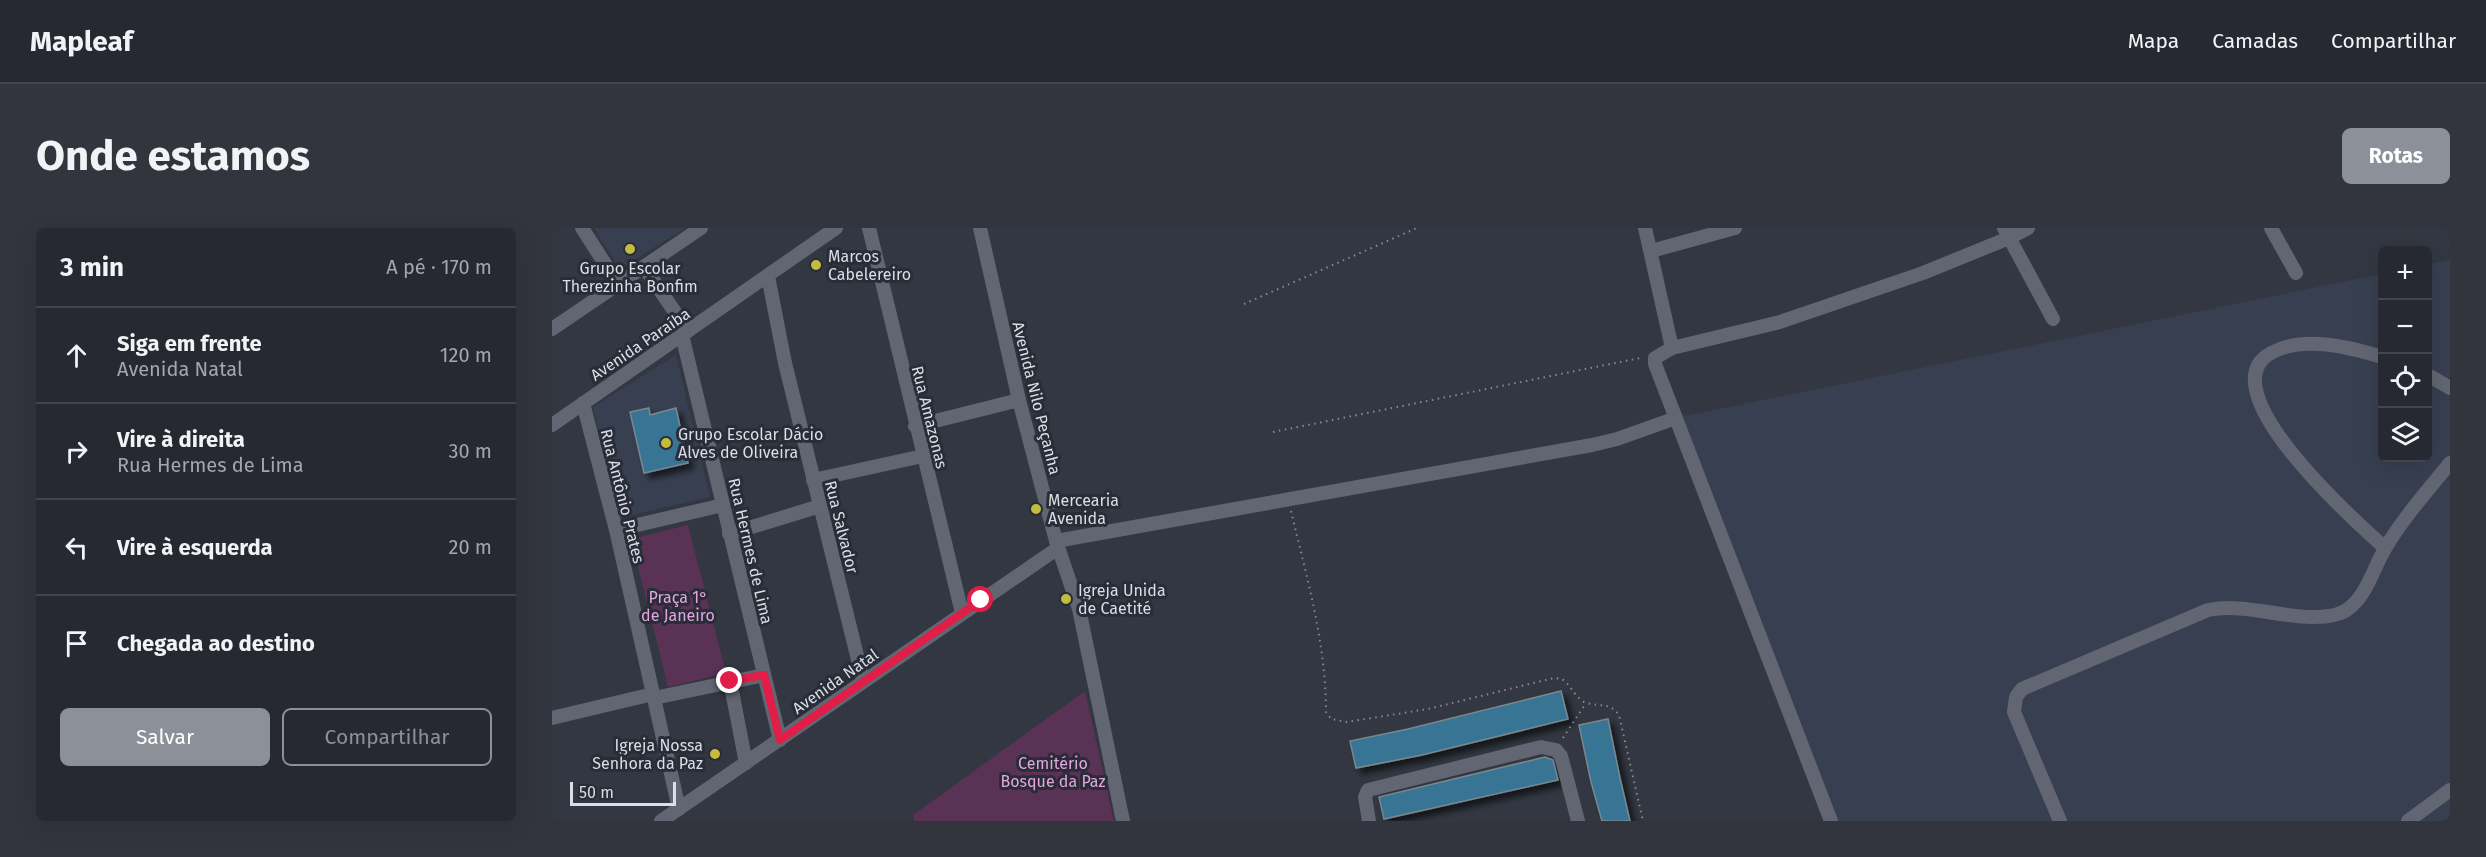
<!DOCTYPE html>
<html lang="pt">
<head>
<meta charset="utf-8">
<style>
	body { margin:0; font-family:"Fira Sans",sans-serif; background:#32353d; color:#f1f3f6 }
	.controls { position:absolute; right:18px; top:18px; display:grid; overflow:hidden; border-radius:9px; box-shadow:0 6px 24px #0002 }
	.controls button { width:54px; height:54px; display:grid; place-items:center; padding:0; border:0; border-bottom:2px solid #42454d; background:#262931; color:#f1f3f6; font:30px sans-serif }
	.scale { position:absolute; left:18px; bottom:15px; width:106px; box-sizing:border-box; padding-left:6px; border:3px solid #dadee5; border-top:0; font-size:16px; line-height:21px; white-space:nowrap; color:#dadee5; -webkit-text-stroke:4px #282d37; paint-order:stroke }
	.stop { position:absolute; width:18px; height:18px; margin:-14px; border:4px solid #e11d48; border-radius:50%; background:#fff }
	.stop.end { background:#e11d48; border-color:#fff; box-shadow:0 2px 6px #0008 }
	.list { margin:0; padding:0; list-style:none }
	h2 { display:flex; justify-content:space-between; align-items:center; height:78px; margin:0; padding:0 24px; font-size:26px }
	h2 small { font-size:20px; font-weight:400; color:#a4a6ab }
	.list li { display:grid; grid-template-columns:39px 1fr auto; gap:18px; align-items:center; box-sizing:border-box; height:96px; padding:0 24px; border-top:2px solid #42454d }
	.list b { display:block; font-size:22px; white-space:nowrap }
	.list p { margin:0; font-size:20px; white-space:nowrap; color:#a4a6ab }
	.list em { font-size:20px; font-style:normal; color:#a4a6ab }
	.actions { display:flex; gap:12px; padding:18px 24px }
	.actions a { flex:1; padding:14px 0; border:2px solid #8c9099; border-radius:9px; text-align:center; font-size:21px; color:#8c9099 }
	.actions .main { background:#8c9099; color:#fff }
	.icon { flex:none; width:33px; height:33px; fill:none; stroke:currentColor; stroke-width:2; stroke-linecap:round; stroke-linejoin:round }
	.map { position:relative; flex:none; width:1898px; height:593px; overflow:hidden; border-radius:9px }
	header { display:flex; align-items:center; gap:36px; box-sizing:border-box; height:84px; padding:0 30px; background:#262931; border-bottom:2px solid #42454d }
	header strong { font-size:28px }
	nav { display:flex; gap:33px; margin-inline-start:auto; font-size:21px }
	.intro { display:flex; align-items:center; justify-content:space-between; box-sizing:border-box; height:144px; padding:0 36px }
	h1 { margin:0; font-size:42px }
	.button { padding:15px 27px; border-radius:9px; background:#8c9099; color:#fff; font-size:21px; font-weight:700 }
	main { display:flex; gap:36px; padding:0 36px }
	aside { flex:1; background:#262931; border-radius:9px; box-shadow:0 6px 24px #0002 }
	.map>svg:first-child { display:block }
</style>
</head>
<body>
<header>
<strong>Mapleaf</strong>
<nav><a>Mapa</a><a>Camadas</a><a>Compartilhar</a></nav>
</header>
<div class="intro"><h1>Onde estamos</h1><a class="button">Rotas</a></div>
<main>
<aside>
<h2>3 min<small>A pé · 170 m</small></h2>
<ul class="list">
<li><svg class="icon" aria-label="ahead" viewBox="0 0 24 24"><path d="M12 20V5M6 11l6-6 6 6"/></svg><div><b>Siga em frente</b><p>Avenida Natal</p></div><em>120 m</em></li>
<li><svg class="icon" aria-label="right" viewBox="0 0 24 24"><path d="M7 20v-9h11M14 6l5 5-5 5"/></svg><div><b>Vire à direita</b><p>Rua Hermes de Lima</p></div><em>30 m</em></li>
<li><svg class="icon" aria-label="left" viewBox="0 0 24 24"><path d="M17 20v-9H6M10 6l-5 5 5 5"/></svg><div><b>Vire à esquerda</b></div><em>20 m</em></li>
<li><svg class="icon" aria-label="arrive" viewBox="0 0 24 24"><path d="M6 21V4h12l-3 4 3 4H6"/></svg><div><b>Chegada ao destino</b></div></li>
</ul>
<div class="actions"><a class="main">Salvar</a><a>Compartilhar</a></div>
</aside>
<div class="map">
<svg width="1898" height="593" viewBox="0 0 1898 593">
	<defs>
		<filter id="shadow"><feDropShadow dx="5.5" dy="5.5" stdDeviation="3" flood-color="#0009"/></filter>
	</defs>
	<rect width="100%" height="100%" fill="#323741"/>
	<g fill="#383f50">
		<polygon points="42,0 133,0 68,41"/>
		<polygon points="1898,32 1898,593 1283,593 1123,190 1830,46 1830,230 1876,230 1876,36"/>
		<polygon points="124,127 158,269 67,290 41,179"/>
	</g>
	<g fill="#5a3256">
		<polygon points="136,297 174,445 116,459 79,311"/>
		<polygon points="533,463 562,593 362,593 361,587"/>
	</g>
	<g fill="#377494" stroke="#79878f" stroke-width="1.5" filter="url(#shadow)">
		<polygon points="97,180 98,187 124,180 136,235 92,245 78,184"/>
		<polygon points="1009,463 1016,491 870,527 804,540 798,513 856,501"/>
		<polygon points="1056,491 1068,550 1078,593 1050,593 1039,554 1027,497"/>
		<polygon points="993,529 1001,532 1006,552 832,591 827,569"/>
	</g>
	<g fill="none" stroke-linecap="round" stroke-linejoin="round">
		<g stroke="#868a93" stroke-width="2" stroke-dasharray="1.5 4.5" stroke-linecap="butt">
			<polyline points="692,76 865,0"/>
			<polyline points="721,204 1088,130"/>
			<path d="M739 283C755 350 774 416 774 484L779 491 795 494 876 481 1002 450 1010 451C1020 458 1024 472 1035 475 1048 479 1058 474 1067 487L1091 593"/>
			<polyline points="1011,510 1034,475"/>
		</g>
		<g stroke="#616672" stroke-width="14">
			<polyline points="30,0 66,56"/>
			<polyline points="317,0 410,385"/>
			<polyline points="428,0 467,172 504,313 527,381 571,593"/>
			<polyline points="1093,0 1120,120"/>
			<polyline points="1452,0 1501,91"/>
			<polyline points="1719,0 1744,45"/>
			<polyline points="1099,23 1183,0"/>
			<polyline points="92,39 136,103"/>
			<polyline points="216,48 233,135 311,452"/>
			<polyline points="0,101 149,0"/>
			<polyline points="130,107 228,512"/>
			<path d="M1830 129C1797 119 1751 107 1719 125 1654 161 1804 294 1833 320"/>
			<polyline points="1876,147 1898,160"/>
			<polyline points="31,175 64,302 127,581"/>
			<polyline points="0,197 284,0"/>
			<polyline points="363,198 467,172"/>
			<polyline points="261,252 371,228"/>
			<polyline points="64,302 171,277"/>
			<polyline points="177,306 268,278"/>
			<polyline points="504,313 1040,217 1065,211 1124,190"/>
			<polyline points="178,453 194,535"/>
			<polyline points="102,470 212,447"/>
			<polyline points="0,490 101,466"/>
			<polyline points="109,593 506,320"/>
			<polyline points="817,593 813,569 816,562 989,519 1004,522 1009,528 1026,593"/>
			<polyline points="1279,593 1103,136 1103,130 1120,120 1228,94 1371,45 1457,10 1476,0"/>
			<path d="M1508 593 1462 484 1464 469 1470 461 1656 382C1692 375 1725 389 1761 389 1772 389 1787 388 1796 381 1815 368 1822 338 1834 319 1852 289 1876 262 1898 235"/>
			<polyline points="1856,593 1898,562"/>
		</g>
	</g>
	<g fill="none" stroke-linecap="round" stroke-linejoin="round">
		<polyline stroke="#e11d48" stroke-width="8" points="178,453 212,447 228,512 429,372"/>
	</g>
	<g fill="#c4bc3e" stroke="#282d37" stroke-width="2">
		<circle cx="78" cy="21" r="6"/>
		<circle cx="264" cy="37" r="6"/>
		<circle cx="114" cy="215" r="6"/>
		<circle cx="484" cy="281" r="6"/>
		<circle cx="514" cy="371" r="6"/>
		<circle cx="163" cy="526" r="6"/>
	</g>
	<g text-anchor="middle" stroke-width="6" stroke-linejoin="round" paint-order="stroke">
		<g font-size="16" fill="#dadee5" stroke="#282d37" text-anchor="start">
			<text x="276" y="34">Marcos<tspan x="276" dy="18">Cabelereiro</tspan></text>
			<text x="78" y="46" text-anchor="middle">Grupo Escolar<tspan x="78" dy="18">Therezinha Bonfim</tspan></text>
			<text x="126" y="212">Grupo Escolar Dácio<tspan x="126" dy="18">Alves de Oliveira</tspan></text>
			<text x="496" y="278">Mercearia<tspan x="496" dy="18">Avenida</tspan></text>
			<text x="526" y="368">Igreja Unida<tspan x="526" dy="18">de Caetité</tspan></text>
			<text x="151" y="523" text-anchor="end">Igreja Nossa<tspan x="151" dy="18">Senhora da Paz</tspan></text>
		</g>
		<g font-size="16" fill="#dadee5" stroke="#282d37">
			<text transform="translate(88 116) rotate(-34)" y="6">Avenida Paraíba</text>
			<text transform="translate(485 170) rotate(76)" y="6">Avenida Nilo Peçanha</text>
			<text transform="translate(378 189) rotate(76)" y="6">Rua Amazonas</text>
			<text transform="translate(71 268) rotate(76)" y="6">Rua Antônio Prates</text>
			<text transform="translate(290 299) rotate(76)" y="6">Rua Salvador</text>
			<text transform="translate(199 323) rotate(77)" y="6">Rua Hermes de Lima</text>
			<text transform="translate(283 453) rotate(-35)" y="6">Avenida Natal</text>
		</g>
		<g font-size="16" fill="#e7a4e1" stroke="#282d37">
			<text x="126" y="375">Praça 1°<tspan x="126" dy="18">de Janeiro</tspan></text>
			<text x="501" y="541">Cemitério<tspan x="501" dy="18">Bosque da Paz</tspan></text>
		</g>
	</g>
</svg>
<div class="controls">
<button>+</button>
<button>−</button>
<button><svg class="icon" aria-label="locate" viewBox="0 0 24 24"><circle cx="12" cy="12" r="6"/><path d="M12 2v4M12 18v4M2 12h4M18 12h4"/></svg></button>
<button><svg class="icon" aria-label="layers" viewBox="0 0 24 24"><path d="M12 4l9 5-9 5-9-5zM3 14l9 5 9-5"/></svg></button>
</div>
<div class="scale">50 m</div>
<div class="stop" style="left:429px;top:372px"></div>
<div class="stop end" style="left:178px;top:453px"></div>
</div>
</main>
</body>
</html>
